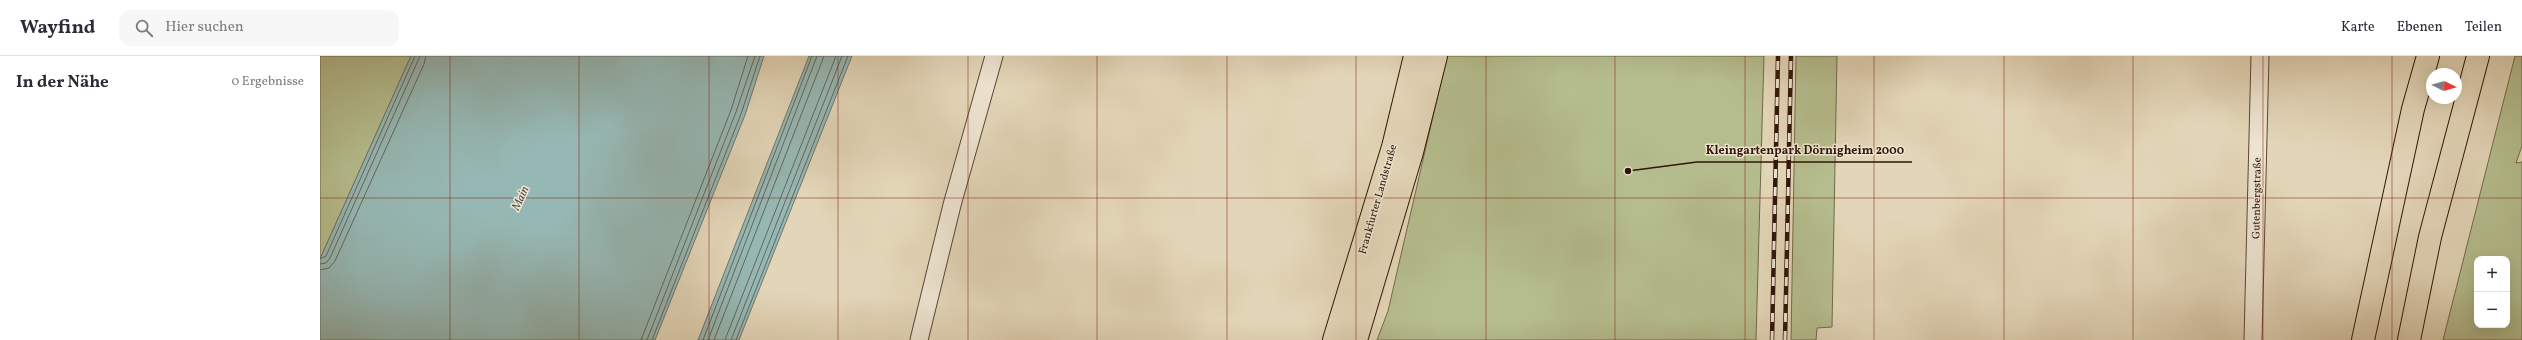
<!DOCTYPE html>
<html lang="de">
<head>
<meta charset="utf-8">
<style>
	body { margin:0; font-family:Vollkorn,serif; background:#f7f7f7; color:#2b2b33 }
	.controls { position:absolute; right:12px; bottom:12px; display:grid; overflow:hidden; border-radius:8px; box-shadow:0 4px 16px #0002 }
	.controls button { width:36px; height:36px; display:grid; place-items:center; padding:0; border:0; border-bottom:1px solid #e1e1e2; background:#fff; color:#2b2b33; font:20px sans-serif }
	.compass { position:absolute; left:2106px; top:12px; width:36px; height:36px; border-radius:50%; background:#fff; box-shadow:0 4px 16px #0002; rotate:95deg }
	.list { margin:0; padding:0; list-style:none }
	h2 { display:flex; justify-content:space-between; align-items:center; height:52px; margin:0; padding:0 16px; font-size:17px }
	h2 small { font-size:13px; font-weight:400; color:#7c7c81 }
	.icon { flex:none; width:22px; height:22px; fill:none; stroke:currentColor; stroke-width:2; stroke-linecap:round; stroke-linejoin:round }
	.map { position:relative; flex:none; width:2202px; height:284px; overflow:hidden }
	header { display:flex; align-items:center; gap:24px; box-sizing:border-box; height:56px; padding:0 20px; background:#fff; border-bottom:1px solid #e1e1e2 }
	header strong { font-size:19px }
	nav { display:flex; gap:22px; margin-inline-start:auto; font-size:14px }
	.search { width:280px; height:36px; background:#f7f7f7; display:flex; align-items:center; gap:10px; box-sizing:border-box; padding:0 14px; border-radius:12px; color:#7c7c81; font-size:15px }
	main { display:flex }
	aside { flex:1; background:#fff }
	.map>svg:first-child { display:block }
</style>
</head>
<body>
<header>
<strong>Wayfind</strong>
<div class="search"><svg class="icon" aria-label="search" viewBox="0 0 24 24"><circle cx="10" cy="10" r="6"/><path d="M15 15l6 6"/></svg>Hier suchen</div>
<nav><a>Karte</a><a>Ebenen</a><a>Teilen</a></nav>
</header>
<main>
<aside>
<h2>In der Nähe<small>0 Ergebnisse</small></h2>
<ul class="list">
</ul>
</aside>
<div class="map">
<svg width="2202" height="284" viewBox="0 0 2202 284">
	<rect width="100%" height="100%" fill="#e3d6b8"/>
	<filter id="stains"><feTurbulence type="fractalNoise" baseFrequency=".005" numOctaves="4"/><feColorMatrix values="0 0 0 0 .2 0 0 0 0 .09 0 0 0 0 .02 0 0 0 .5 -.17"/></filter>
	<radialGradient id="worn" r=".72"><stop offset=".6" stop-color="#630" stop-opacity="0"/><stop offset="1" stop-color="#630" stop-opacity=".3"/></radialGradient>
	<g fill="#b5bd8e" stroke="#73694b" fill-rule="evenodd">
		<polygon points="0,0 91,0 0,203"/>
		<polygon points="1127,0 1444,0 1436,284 1057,284 1068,255"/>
		<polygon points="1476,0 1517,0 1512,271 1497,272 1496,284 1471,284"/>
		<path d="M2195 0H2202V90L2196 107 2202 106V284H2123ZM2157 203H2187V269H2157Z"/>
	</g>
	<g fill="#96b8b4" stroke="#6e776f">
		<polygon points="91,0 444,0 425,59 335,284 0,284 0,203"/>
		<polygon points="489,0 532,0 419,284 378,284"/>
	</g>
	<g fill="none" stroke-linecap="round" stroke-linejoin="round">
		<g stroke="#64665e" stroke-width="1">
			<polyline points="0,203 6,200 95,0"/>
			<polyline points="0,208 6,207 10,202 100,0"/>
			<polyline points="0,214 9,212 15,205 104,8 106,0"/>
			<polyline points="321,284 411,54 428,0"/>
			<polyline points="327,284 416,56 435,0"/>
			<polyline points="332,284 421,58 440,0"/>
			<polyline points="383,284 492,0"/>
			<polyline points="388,284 497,0"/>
			<polyline points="394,284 504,0"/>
			<polyline points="405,284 516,0"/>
			<polyline points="411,284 522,0"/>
			<polyline points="416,284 528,0"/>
		</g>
		<g stroke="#5e4534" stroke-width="19">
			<g id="street">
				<polyline points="599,284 632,149 674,0"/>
				<polyline points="1933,284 1940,0"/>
			</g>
		</g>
		<g stroke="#311508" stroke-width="24">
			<g id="primary">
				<polyline points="1014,284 1073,91 1095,0"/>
				<polyline points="1036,284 1092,96 1116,0"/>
			</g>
		</g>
		<g stroke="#311508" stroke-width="24">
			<g id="highway">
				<polyline points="2043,284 2093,53 2108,0"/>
				<polyline points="2089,284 2110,181 2158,0"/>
			</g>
		</g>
		<use href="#street" stroke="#ede4d1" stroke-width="17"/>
		<use href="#primary" stroke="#e3d6b8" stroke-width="22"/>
		<use href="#highway" stroke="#e3d6b8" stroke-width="22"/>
		<g stroke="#311508" stroke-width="4.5">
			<g id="rail">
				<polyline points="1452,284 1458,0"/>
				<polyline points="1465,284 1471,0"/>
			</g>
		</g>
		<use href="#rail" stroke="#ede4d1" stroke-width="3" stroke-dasharray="9" stroke-linecap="butt"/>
	</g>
	<path fill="none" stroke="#8f2418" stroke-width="1" stroke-opacity="0.55" d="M130 0V284M259 0V284M389 0V284M518 0V284M648 0V284M777 0V284M907 0V284M1036 0V284M1166 0V284M1295 0V284M1425 0V284M1554 0V284M1684 0V284M1813 0V284M1943 0V284M2072 0V284M0 142H2202"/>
	<g text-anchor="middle" stroke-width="3" stroke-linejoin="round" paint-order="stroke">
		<g font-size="11" fill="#311508" stroke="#ede4d1">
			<text transform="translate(1936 142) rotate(-89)" y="4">Gutenbergstraße</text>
			<text transform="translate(1057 143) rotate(-74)" y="4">Frankfurter Landstraße</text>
		</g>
		<g font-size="12" font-style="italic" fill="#544e44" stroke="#ede4d1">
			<text transform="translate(200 142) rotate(-65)" y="4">Main</text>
		</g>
	</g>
	<path fill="none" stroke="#311508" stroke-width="1.5" d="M1308 115L1377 106H1592"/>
	<circle fill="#311508" stroke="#ede4d1" stroke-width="1.5" cx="1308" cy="115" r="4"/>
	<g font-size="12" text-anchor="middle" font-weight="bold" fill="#311508" stroke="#ede4d1" stroke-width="3" stroke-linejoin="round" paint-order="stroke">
		<text x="1485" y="98">Kleingartenpark Dörnigheim 2000</text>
	</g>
	<rect width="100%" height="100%" filter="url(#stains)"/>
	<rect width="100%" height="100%" fill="url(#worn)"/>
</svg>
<div class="controls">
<button>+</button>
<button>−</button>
</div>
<svg class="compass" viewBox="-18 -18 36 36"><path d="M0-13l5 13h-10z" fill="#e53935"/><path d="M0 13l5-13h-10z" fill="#7c7c81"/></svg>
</div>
</main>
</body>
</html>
